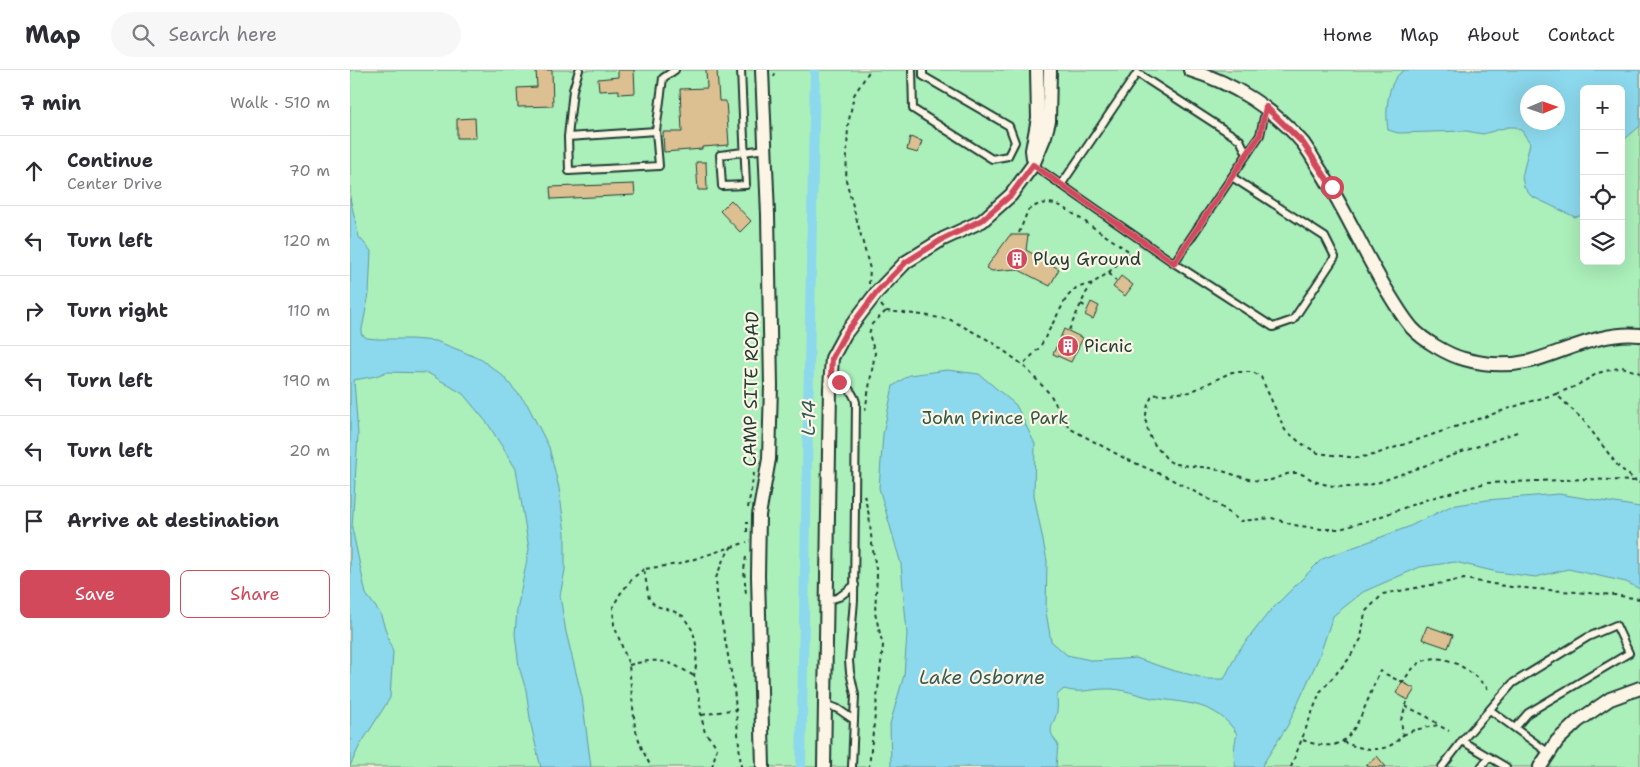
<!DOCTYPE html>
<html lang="en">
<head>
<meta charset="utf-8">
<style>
	body { margin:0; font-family:"Shantell Sans",sans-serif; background:#f7f7f7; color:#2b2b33 }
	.controls { position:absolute; right:15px; top:15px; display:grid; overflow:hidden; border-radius:8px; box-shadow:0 5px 20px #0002 }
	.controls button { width:45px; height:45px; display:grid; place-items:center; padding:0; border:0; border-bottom:1px solid #e1e1e2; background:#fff; color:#2b2b33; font:25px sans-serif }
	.compass { position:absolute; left:1170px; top:15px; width:45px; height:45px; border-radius:50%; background:#fff; box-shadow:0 5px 20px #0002; rotate:88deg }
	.stop { position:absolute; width:15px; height:15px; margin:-11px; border:4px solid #d1495b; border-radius:50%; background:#fff }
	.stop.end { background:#d1495b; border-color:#fff; box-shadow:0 1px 5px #0008 }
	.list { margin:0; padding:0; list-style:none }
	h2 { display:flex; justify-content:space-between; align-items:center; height:65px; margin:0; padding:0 20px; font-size:21px }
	h2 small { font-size:16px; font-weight:400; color:#7c7c81 }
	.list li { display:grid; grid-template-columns:32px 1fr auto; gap:15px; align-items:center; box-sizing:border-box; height:70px; padding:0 20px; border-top:1px solid #e1e1e2 }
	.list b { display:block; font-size:19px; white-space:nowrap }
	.list p { margin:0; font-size:16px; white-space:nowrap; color:#7c7c81 }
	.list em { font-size:16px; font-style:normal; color:#7c7c81 }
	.actions { display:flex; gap:10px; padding:15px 20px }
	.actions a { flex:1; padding:11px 0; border:1px solid #d1495b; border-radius:8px; text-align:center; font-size:18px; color:#d1495b }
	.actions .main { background:#d1495b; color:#fff }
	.icon { flex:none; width:28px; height:28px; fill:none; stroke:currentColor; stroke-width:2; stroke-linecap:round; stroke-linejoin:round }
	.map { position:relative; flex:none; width:1290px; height:697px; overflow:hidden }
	header { display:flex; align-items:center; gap:30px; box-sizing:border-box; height:70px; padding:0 25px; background:#fff; border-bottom:1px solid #e1e1e2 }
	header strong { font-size:24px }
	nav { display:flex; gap:28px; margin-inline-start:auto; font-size:18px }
	.search { width:350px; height:45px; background:#f7f7f7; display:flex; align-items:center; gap:12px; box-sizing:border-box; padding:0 18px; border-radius:28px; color:#7c7c81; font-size:19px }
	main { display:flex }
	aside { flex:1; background:#fff }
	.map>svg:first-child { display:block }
</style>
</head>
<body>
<header>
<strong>Map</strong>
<div class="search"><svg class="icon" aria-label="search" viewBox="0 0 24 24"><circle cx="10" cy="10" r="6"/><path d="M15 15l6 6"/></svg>Search here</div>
<nav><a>Home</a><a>Map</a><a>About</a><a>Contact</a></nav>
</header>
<main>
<aside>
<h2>7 min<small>Walk · 510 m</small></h2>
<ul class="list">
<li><svg class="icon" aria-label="ahead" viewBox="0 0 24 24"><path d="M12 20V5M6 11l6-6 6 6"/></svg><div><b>Continue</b><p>Center Drive</p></div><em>70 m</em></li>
<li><svg class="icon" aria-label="left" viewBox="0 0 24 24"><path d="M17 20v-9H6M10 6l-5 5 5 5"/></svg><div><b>Turn left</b></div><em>120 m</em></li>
<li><svg class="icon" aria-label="right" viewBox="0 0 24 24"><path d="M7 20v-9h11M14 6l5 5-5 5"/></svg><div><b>Turn right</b></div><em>110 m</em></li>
<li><svg class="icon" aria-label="left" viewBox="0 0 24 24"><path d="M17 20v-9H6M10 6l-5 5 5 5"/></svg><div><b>Turn left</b></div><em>190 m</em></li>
<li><svg class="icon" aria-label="left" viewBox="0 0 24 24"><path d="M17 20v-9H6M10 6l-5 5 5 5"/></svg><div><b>Turn left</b></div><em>20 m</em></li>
<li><svg class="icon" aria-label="arrive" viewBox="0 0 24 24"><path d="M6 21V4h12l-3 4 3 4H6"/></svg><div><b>Arrive at destination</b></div></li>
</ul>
<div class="actions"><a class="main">Save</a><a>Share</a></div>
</aside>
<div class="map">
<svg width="1290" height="697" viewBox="0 0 1290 697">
	<rect width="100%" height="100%" fill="#f6ead4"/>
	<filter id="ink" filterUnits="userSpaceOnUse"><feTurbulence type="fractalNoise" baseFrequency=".02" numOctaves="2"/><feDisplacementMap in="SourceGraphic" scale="10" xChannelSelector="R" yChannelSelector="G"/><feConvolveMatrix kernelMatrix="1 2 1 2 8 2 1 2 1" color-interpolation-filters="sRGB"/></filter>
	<g filter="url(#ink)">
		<path fill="#abefba" stroke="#659677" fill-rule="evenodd" d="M0 0H1290V697H0ZM1234 19H1271V191H1234ZM1178 22H1208V52H1178Z"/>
		<g fill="#8cd8ed" stroke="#609aa3" fill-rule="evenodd">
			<path d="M1055 0H1290V56L1275 69 1271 74V19H1234V145L1225 147 1181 126 1174 117 1172 107 1180 73 1172 61 1166 57H1158L1133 64 1116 61 1048 63 1038 60C1035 42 1037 8 1055 0ZM1208 22V52H1178V22Z"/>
			<polygon points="0,128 9,167 21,181 19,224 11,264 17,268 27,269 61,269 86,271 109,280 132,290 152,305 177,334 199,377 209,418 215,463 215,500 210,526 216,562 232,627 241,697 191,697 190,694 181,655 176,620 169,597 165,564 167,540 179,479 166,399 138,354 113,324 78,303 36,302 26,306 4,310 8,365 2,458 16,524 30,543 43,582 40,628 9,677 0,696"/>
			<path d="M597 300 629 304 666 335 685 374 684 425 697 491 696 542 701 571 717 585 745 591 786 588 821 600 858 609H874L887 583 919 542 972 489 1058 457 1101 436 1137 430 1209 424 1290 437V519L1276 512 1218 499 1186 507 1147 502 1105 492 1070 497 1013 522 983 546 969 587 938 655 913 694 912 697H886C883 685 884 676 887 664 867 632 836 633 802 628 787 625 772 618 756 619 740 619 730 624 714 619L707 625C707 630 708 636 707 641 704 657 695 658 708 674L706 697H541L540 654 554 605 557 564 551 494 529 418 533 364 543 316 559 305Z"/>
		</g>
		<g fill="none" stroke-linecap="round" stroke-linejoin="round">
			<polyline stroke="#8cd8ed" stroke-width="10" points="451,697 465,0"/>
		</g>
		<g fill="#dcc091" stroke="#1f3d34">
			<polygon points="186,0 202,0 203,36 168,37 167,18 187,17"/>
			<polygon points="268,0 284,0 285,23 269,24 269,20 249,21 248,9 268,7"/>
			<polygon points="356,0 367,0 369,31 376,31 379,75 352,77 352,79 314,82 313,62 332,62 330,19 357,18"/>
			<polygon points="125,48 126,68 107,68 107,49"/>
			<polygon points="560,67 572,71 568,83 557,80"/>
			<polygon points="346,92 356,92 357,120 348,120"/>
			<polygon points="284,114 285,125 201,129 200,117"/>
			<polygon points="381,130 401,151 390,162 370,141"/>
			<polygon points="660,165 678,165 676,180 709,199 700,216 667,199 642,201 636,198"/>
			<polygon points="771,206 783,215 775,226 763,217"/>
			<polygon points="741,232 749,236 743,249 735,245"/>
			<polygon points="714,259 733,268 721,292 703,284"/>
			<polygon points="1077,556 1103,565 1098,578 1072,569"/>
			<polygon points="1052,612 1065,619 1058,630 1046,623"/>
			<polygon points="1027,686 1036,697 1015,697"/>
		</g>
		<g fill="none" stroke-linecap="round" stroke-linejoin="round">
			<g stroke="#1f3d34" stroke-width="10">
				<g id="lane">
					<polyline points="391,0 396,115 372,116 370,85 416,79"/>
					<polyline points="562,0 563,39 642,89 658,86 665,72 659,56 573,6 573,0"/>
					<polyline points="306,61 218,67 219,101 309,96 306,61 313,8 325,0"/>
					<polyline points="218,67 223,20 229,0"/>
					<polyline points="683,95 824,193 910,65 916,38"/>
					<polyline points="711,115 787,3 890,70 897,84"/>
					<polyline points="824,193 923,257 943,250 985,187 975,167 882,107"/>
					<path d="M481 307C492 313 502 318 506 332L504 530 499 591 500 602 505 625 502 697"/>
					<polyline points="476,531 489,527 505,515"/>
					<polyline points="475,634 488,639 504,650"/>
					<polyline points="1140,640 1199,683"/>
					<polyline points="1092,697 1112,671"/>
					<polyline points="1131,697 1139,687"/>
					<polyline points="1156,697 1112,671 1163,613 1238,567 1266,555 1279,583 1178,643 1165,658"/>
				</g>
			</g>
			<g stroke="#1f3d34" stroke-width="16">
				<g id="street">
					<polyline points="412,0 418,145 421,316 419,389 409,445 408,506 413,697"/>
					<path d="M840 0C883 13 924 39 953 73 958 80 963 88 967 95 992 133 1010 175 1033 214 1042 229 1051 245 1062 258 1073 270 1098 285 1114 289 1135 295 1159 296 1181 291 1217 281 1251 261 1290 265"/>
					<polyline points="683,88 682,80 688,48 687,0"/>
					<polyline points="474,697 480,318 482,288 495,264 527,222 556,192 593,169 632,151 661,125 683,95 695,66 699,51 700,0"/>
					<polyline points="1190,697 1207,671 1228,651 1260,629 1290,618"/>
				</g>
			</g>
			<g stroke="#1f3d34" stroke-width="2" stroke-dasharray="4 4" stroke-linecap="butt">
				<polyline points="424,7 426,0"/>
				<path d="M669 163 678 140C690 132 700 131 713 137L780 182 758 203 743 213 726 218 717 227 690 277 673 295"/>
				<polyline points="759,203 766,211"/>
				<polyline points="519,214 520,199 496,110 498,55 504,25 520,0"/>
				<polyline points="731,234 737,237"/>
				<polyline points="531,235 536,241 573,245 601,250 642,272 673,295 700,324 719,358 776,389 817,407 866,433 890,451 922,448 944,455 971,459 990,459 1026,448 1078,429 1136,413 1237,409 1286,411 1290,413"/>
				<polyline points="719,260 736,223 743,213"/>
				<polyline points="1206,324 1226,316 1248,303 1272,297 1290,303"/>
				<polyline points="515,341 525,283 519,264 522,254 536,241"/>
				<path d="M1167 362 1027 413C1006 418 988 419 967 412 960 410 954 403 946 403 935 402 925 411 914 411 899 411 883 404 869 400 854 396 838 397 823 393 819 392 815 387 812 383 796 368 790 344 803 325L840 322 882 302H903L911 307 935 360 952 374 968 383 1006 388 1023 385 1175 333 1206 324 1234 351 1268 396 1286 411"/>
				<polyline points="514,425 519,445 522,474 527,505 525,543 533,576 519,697"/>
				<polyline points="398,438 404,403"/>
				<polyline points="397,462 397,452"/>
				<polyline points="382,476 373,490 366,508 367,526 384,618 391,697"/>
				<polyline points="396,487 394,500 396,525"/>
				<polyline points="294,499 283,508 270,524 263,537 264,555 279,595 285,658 292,679 301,697"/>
				<path d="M279 595C308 587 318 590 344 606"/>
				<polyline points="1055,636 1076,646 1088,654"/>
				<polyline points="352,645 386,639"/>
				<polyline points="1053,665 1064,660 1088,655 1099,661"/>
				<path d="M953 670C964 675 984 679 994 670 1010 658 1021 619 1030 601L1049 611H1054C1076 570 1114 592 1138 619"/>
				<path d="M993 672C1005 677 1023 682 1037 677 1043 675 1048 670 1053 665L1051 650 1057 632"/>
				<polyline points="362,697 367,678 362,670 355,663 351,645 350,631 344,606 346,596 347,579 343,561 333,546 323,541 306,536 299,529 294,499 329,494 397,472"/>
				<polyline points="941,697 970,622 998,590 1011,569 1015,542 1033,524 1114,509 1161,517 1264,525 1290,529"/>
			</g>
			<use href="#lane" stroke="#fcf5e5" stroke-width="6"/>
			<use href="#street" stroke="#fcf5e5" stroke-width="12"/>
		</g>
	</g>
	<g fill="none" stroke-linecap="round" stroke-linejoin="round" filter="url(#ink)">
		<polyline stroke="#d1495b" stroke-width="6" points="489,312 481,306 482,288 495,264 527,222 556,192 593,169 632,150 661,125 683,95 824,193 910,65 916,37 953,73 982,117"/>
	</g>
	<defs>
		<g id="building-disc" transform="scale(1.125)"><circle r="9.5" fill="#d1495b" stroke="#fcf5e5"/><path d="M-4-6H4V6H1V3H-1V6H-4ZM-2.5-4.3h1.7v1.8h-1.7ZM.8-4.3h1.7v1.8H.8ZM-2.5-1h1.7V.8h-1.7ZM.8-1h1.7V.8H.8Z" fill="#fff"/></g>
	</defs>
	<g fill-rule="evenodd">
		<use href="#building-disc" x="667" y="189"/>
		<use href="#building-disc" x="718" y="276"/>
	</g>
	<g text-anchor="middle" stroke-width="4.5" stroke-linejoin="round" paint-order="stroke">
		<g font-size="18" fill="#1f3d34" stroke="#fcf5e5" text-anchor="start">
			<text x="683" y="195">Play Ground</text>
			<text x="734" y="282">Picnic</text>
		</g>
		<g font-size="18" fill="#1f3d34" stroke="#fcf5e5">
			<text transform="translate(401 319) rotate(-89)" y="6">CAMP SITE ROAD</text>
		</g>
		<g font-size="18" fill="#345848" stroke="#fcf5e5">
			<text x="645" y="354">John Prince Park</text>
		</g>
		<g font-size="19" font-style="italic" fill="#355c59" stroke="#fcf5e5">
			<text transform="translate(458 348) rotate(-89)" y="7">L-14</text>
			<text x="632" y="614">Lake Osborne</text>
		</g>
	</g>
</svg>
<div class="controls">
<button>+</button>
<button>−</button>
<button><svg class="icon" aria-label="locate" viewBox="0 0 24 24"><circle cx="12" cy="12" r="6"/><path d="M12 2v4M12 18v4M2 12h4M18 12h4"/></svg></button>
<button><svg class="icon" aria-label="layers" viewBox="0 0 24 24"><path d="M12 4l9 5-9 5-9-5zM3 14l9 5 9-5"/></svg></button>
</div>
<svg class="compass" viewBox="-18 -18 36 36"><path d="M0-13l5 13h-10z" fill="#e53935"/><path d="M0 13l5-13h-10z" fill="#7c7c81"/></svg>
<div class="stop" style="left:982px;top:117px"></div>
<div class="stop end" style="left:489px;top:312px"></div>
</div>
</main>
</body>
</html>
